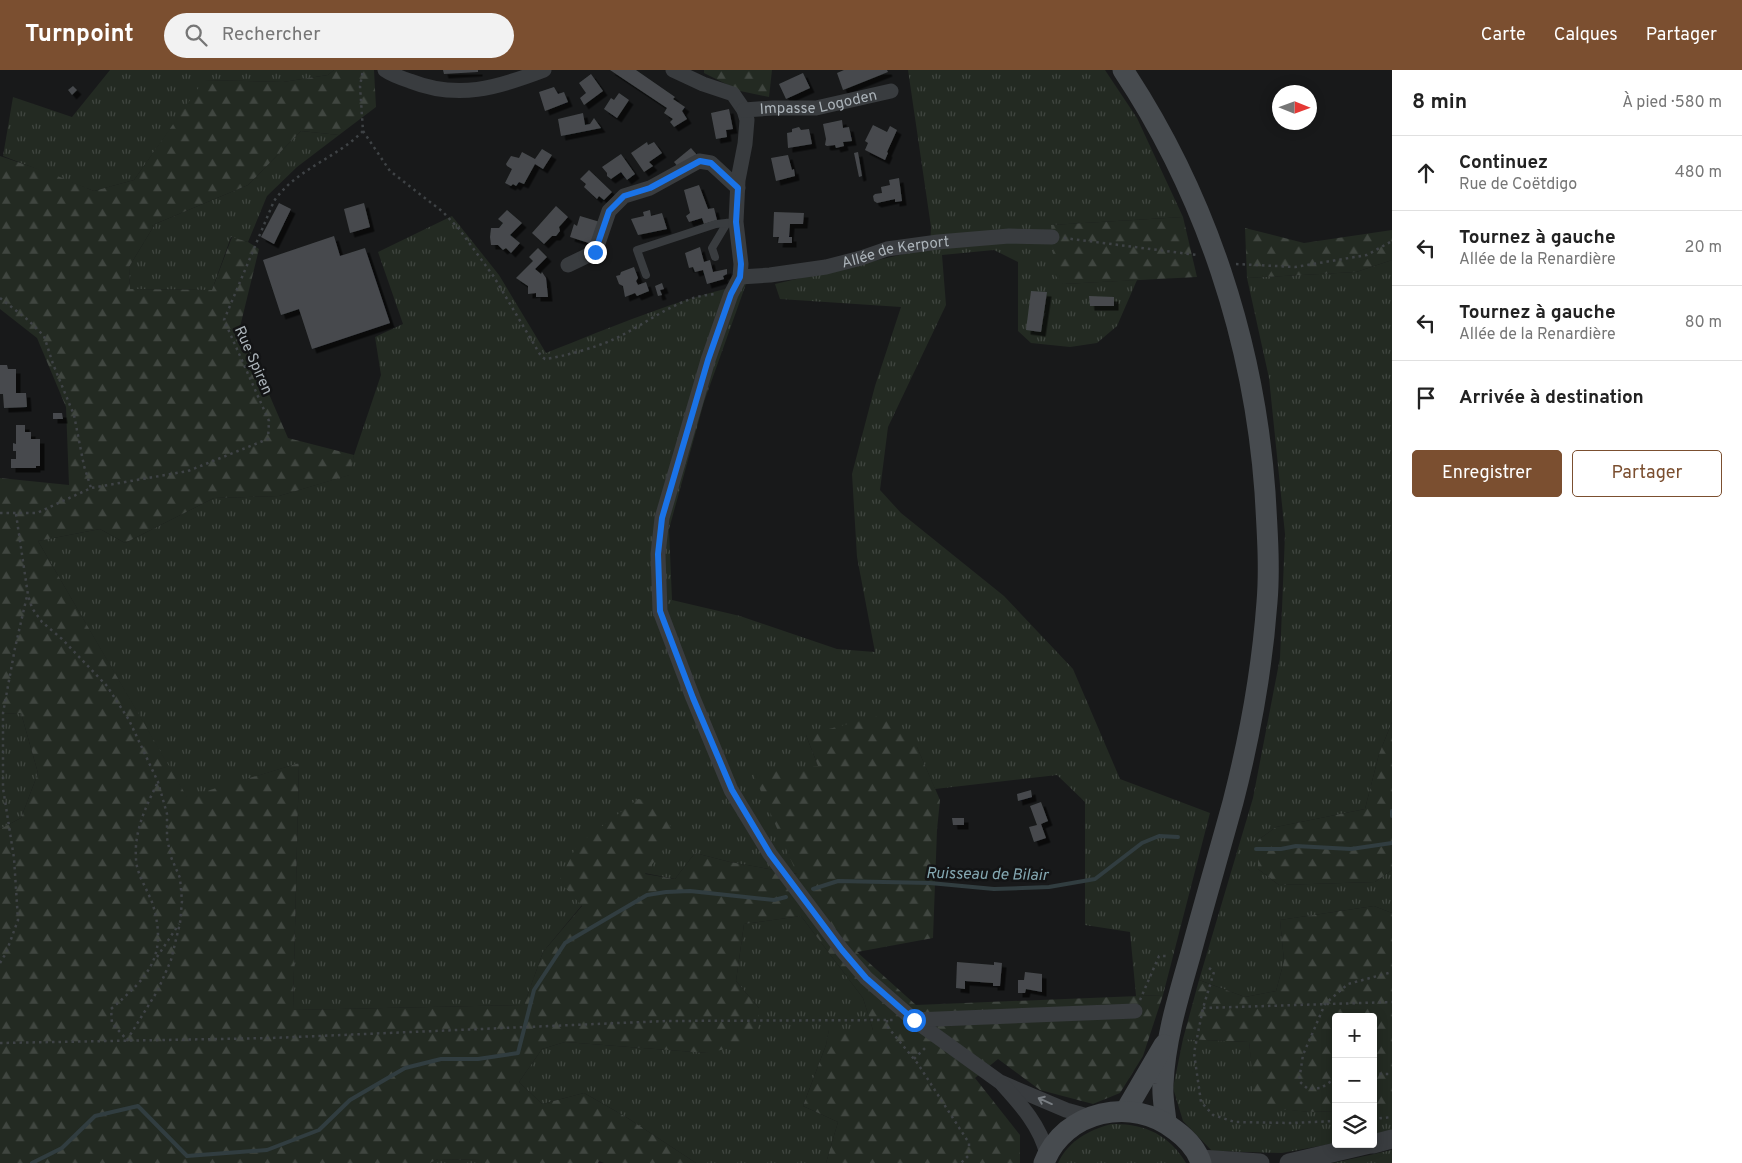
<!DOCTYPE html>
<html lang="fr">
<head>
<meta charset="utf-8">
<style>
	body { margin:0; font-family:Overpass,sans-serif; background:#f2f2f2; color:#222 }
	.controls { position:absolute; right:15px; bottom:15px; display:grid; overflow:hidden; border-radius:5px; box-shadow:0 2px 12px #0003 }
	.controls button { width:45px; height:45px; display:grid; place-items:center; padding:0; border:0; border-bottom:1px solid #e0e0e0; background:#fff; color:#222; font:25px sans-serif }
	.compass { position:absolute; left:1272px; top:15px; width:45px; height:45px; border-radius:50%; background:#fff; box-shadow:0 2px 12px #0003; rotate:91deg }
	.stop { position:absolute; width:15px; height:15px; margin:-11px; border:4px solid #1a73e8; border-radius:50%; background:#fff }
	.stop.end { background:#1a73e8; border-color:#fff; box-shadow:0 1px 5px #0008 }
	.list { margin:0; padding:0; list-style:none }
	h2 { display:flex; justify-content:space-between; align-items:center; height:65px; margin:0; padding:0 20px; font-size:21px }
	h2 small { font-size:16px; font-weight:400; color:#767676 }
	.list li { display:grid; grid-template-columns:32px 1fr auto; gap:15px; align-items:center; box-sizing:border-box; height:75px; padding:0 20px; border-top:1px solid #e0e0e0 }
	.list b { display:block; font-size:19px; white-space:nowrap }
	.list p { margin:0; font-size:16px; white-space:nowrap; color:#767676 }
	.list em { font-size:16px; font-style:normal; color:#767676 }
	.actions { display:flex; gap:10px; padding:15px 20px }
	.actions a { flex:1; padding:11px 0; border:1px solid #7b4f30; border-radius:5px; text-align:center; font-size:18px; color:#7b4f30 }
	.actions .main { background:#7b4f30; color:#fff }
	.icon { flex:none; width:28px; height:28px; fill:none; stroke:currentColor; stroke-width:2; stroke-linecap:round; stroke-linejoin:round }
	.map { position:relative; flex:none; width:1392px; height:1093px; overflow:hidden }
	header { display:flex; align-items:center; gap:30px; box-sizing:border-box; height:70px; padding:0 25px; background:#7b4f30; color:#fff }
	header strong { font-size:24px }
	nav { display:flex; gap:28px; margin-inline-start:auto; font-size:18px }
	.search { width:350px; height:45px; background:#f2f2f2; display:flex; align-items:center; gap:12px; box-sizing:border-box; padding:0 18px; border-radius:28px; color:#767676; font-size:19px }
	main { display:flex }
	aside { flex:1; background:#fff }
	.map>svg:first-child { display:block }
</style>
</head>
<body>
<header>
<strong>Turnpoint</strong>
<div class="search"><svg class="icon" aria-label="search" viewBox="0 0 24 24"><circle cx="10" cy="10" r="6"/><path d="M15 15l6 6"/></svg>Rechercher</div>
<nav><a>Carte</a><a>Calques</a><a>Partager</a></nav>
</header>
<main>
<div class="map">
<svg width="1392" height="1093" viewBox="0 0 1392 1093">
	<defs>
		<pattern id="grass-tufts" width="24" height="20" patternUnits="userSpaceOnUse" patternTransform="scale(1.25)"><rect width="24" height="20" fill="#232a22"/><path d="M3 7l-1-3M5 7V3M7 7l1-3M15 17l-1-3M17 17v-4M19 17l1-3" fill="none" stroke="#404640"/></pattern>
		<pattern id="forest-firs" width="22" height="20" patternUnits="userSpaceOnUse" patternTransform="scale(1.25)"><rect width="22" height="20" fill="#232a22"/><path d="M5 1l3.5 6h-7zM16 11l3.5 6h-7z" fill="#404640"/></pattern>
		<filter id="shadow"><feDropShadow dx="4.5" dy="4.5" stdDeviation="0" flood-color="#0009"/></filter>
	</defs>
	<rect width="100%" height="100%" fill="#18191a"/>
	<g fill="url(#grass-tufts)">
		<polygon points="110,0 334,0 328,5 283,12 205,10 134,110 94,121 3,86 13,27 72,47"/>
		<path d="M908 0H1105L1137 48 1183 147 1051 155 1063 214 1137 210 1117 256 1097 273 1070 277 1031 273 1018 261V192L994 180 942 185 946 235 888 357 880 420 901 443 1004 526 1073 599 1120 709 1210 743 1163 925 1136 926 1130 862 1085 855V732L1057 705 935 719 917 677 806 665 818 696 798 804 730 792 695 783 675 809 644 803 582 835 543 882 524 935 293 940 299 693 187 728 38 471 100 459 125 473 214 428 279 426 349 405 354 385 381 305 375 267 403 254 378 182 452 146 499 205 546 283C612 257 676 229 746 214L704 332 669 459 672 530 740 546 837 579 875 582 857 487 852 404 875 316 901 237 780 229 775 214 930 178 931 157Z"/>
		<polygon points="301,61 339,65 297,97 267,126 248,172 231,167 212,220 130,219 129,197 155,154 248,115"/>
		<polygon points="1392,190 1392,652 1379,684 1365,739 1276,757 1258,770 1258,799 1279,815 1375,812 1392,800 1392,843 1374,836 1280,850 1284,891 1276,921 1245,927 1199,910 1253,728 1280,588 1285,464 1269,308 1247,208 1356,202"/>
		<polygon points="21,643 38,703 21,748 0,759 0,644"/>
		<polygon points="801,846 863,928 873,960 829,960 826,975 803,1036 838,1052 826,1093 696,1093 626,1047 584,1023 542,1034 519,1012 542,979 565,972 707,983 759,938 736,911 744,854"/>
		<polygon points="1183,969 1249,972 1257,1036 1309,1042 1336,1041 1336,1073 1282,1083 1212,1081 1183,1051 1173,1018"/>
		<polygon points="1373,1040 1392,1040 1392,1063 1373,1066"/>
		<path d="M1111 1054C1143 1053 1169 1064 1186 1093H1058C1068 1071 1089 1060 1111 1054Z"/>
		<polygon points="1392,1080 1392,1093 1333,1093"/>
		<polygon points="438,1089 481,1090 482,1093 430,1093"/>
	</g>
	<g fill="url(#forest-firs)">
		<polygon points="334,0 374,0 376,37 339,65 301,61 248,115 155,154 129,197 130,219 212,220 232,167 248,172 259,179 240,257 288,368 354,385 350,405 279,426 214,428 125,473 100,459 38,471 187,727 299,693 293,940 524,935 543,882 582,836 559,811 577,775 638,729 660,733 674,765 645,804 675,809 695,783 730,792 797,804 752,701 818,696 806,665 882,645 917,677 940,730 937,760 933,868 857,882 916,935 1163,925 1143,986 1120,1023 1093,1034 1040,1020 998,989 975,1008 1020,1065 1020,1093 826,1093 838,1052 803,1036 826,975 829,959 873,960 863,928 801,846 744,854 736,911 759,938 757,972 707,983 565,972 542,979 519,1012 542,1034 584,1023 626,1047 696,1093 604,1093 599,1091 598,1093 482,1093 480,1090 438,1089 430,1093 0,1093 0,759 21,748 38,703 21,643 0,644 0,408 69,415 66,337 37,268 0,239 0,86 50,103 94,121 134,110 204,10 283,12 328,5"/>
		<polygon points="704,0 772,0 769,27 740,21 704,3"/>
		<polygon points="1183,147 1197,207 1063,214 1055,205 1051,155"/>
		<polygon points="1245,158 1304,173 1392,160 1392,190 1356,202 1247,208"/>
		<polygon points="1392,652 1392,800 1375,812 1279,815 1258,799 1258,770 1276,757 1365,739 1379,684"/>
		<polygon points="1374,836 1392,843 1392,1040 1373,1040 1373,947 1336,947 1336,1041 1309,1042 1256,1037 1249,972 1183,969 1199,910 1245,927 1276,921 1284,891 1280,850"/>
	</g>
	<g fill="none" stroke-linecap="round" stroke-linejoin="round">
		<g stroke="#313d40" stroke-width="4">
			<polyline points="1392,741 1392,746"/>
			<polyline points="1256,779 1281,779 1296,776 1351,779 1392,773"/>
			<polyline points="813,819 838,811 930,813 994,819 1049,817 1095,809 1142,773 1159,766 1178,767"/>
			<polyline points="32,1093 62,1078 95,1046 138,1036 187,1086 267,1080 319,1060 350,1030 405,998 441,989 478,989 518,983 534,920 565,873 647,825 666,822 690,821 774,830 786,827"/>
		</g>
	</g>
	<g fill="#474a4d" filter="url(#shadow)">
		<polygon points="443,0 478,0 478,2 444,4"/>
		<polygon points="610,0 636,0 675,27 673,29 685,37 682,41 687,49 674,57 670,52 673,49 664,43 667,38"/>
		<polygon points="844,0 887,0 888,2 843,20 837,3"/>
		<polygon points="803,3 810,18 786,29 779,14"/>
		<polygon points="591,4 603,21 584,35 580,28 586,23 579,13"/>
		<polygon points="73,16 77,20 72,25 68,20"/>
		<polygon points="554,17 558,24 564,22 568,32 545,41 539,22"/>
		<polygon points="619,23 629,30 617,48 604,39 611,28 614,30"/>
		<polygon points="729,39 733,59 726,60 727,67 716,69 711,43"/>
		<polygon points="583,43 585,55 590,54 594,48 601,58 561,66 558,49"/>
		<polygon points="842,50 843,58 849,57 852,71 843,72 844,76 836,78 835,75 827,76 825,75 826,69 823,54"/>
		<polygon points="873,55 887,62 890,56 897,60 887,82 888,83 885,90 865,80 868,73 865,71"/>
		<polygon points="799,57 801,60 809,59 812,74 788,78 787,63 792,62 792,59"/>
		<polygon points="647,72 648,75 654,72 662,83 649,92 653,96 644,102 631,83"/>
		<polygon points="691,78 697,85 679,98 674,92"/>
		<polygon points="542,79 552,85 543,99 535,94 524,114 519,112 516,116 513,114 511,116 505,113 512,99 507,96 506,94 511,86 519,88 522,82 535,89"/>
		<polygon points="858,82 862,106 859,107 854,83"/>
		<polygon points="621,84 635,104 627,110 621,102 611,109 607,106 607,103 602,97"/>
		<polygon points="788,85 792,100 794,99 795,106 776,111 771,88"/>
		<polygon points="589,100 612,122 604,130 599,126 597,129 584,117 586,114 580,109"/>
		<polygon points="899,108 902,131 895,132 895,129 877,133 874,131 873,126 875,124 882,123 881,117 890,115 889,110"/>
		<polygon points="699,115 708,139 714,138 717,150 704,154 702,148 689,152 686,146 690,143 684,120"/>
		<polygon points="279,133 291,139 274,174 261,167"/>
		<polygon points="364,133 370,157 350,163 344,139"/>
		<polygon points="556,136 568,147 559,157 560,161 556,166 552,166 544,174 532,163"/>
		<polygon points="507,140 522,153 510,165 520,173 511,183 506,178 503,180 498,175 491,175 490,167 491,158 499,158 503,153 498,149"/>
		<polygon points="650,140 651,146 662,143 667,159 638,165 631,149 644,146 643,142"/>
		<polygon points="774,142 804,143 803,154 790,154 789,167 792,167 792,173 778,173 779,167 773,167"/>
		<polygon points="580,146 600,152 592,174 570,167 574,154 577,156"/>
		<polygon points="334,166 340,186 365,178 390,253 312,279 299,239 281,245 263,190"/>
		<polygon points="700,177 704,192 710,190 713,202 727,199 727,204 723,206 724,209 707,214 703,200 695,202 693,197 689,198 685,183"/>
		<polygon points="538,178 547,187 535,199 541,204 542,202 546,208 548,227 536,227 536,223 528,224 528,216 516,208 533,191 529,187"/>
		<polygon points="634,197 638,208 636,211 638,215 646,212 649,221 637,226 635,223 625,227 623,216 619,214 616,206 620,205 621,202"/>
		<polygon points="662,213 664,219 660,220 662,225 658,226 655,216"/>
		<polygon points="1031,221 1047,222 1041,262 1026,260"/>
		<polygon points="1089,226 1114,227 1114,236 1090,236"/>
		<polygon points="0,295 7,295 8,299 16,299 16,323 26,323 27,337 4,338 3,324 0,324"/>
		<polygon points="53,343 62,343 63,349 53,349"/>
		<polygon points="16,355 25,355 25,362 31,362 31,369 40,369 40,396 36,396 36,398 11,398 11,389 16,389 16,381 13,381 13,373 16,374"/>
		<polygon points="1031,720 1032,727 1018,731 1017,724"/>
		<polygon points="1041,732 1048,751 1041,754 1046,768 1034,772 1029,757 1037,755 1030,736"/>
		<polygon points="952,748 964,748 964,755 953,755"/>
		<polygon points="957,892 994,895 994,892 1002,893 1000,916 993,916 993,913 965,911 965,919 956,918"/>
		<polygon points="1025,902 1042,904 1042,922 1026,919 1025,923 1018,923 1018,910 1024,910"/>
	</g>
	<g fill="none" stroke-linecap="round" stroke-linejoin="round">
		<g stroke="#3f4346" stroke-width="2.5" stroke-dasharray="2.5 4" stroke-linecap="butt">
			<path d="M363 61 390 101 443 142 459 159 494 207 541 286 545 289C562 287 597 277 612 270 646 255 679 225 717 224"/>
			<polyline points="1064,168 1197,185"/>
			<polyline points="1236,194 1295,197 1367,185 1392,171"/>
			<polyline points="0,228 28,250 44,266 53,294 74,345 84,396 91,418"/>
			<path d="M0 443H37L91 418 188 401 268 369 269 351 224 250 274 131C296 99 337 88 363 61L360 16 363 0"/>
			<path d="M16 444 28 525 32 538 42 552 62 569 107 616 129 650 158 712 167 744V768L171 787 180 808 182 831 180 853 171 890 158 920 127 970 112 953 111 939C148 907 168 887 153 835 148 820 136 804 136 788 134 761 146 736 158 712"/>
			<polyline points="157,887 179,854"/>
			<polyline points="0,893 6,883 18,850 14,788 3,718 3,643 15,578 27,526"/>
			<polyline points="1209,898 1214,902 1203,938 1194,983 1201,1032 1213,1045 1235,1052 1290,1053 1336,1051"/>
			<polyline points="1140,930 1159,886 1167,886"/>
			<polyline points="1203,938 1392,932"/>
			<polyline points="887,950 887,956 918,994 969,1073 969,1085 961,1093"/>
			<polyline points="0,973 272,968 666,951 893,950"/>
			<polyline points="914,989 927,976"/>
			<polyline points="1373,1002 1382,1004 1392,1004"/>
			<polyline points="1336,1008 1321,1018 1308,1019 1299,1011 1303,985 1325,934 1348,914 1392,902"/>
			<polyline points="1373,1049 1392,1047"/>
		</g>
		<g stroke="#393c3f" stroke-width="8">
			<polyline points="715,187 712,178 727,153"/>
			<polyline points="646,205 637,180 716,154 736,152"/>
		</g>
		<g stroke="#393c3f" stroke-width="15">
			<path d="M385 0C392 5 401 8 410 11 458 30 497 18 544 0"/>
			<polyline points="673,0 703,14 733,24 744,40 747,50 745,74 738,110 736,152 741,194 740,207 731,224 708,290 662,448 658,484 660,541 693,628 731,720 770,784 842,880 866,908 914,950 1000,1012 1066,1040 1091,1047"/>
			<path id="s1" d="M744 40 773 38H816L891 21"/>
			<polyline points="568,195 595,182 609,141 624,126 650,118 699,91 711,93 738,118"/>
			<path id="s2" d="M740 207 770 205 826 197 861 188 887 179 938 172 1009 166 1052 167"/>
			<polyline points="914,950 1135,941"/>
			<path d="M1003 1015C1022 1036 1040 1056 1047 1084"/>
		</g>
		<g stroke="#393c3f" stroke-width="19">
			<polyline points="1373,1074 1392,1069"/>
			<polyline points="1200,1089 1260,1093"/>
			<polyline points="1289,1093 1370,1074"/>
		</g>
		<g stroke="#474b4f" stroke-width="21">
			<path d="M1123 0C1206 125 1254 272 1265 422 1267 458 1270 496 1267 532 1262 600 1250 666 1233 732 1219 783 1204 834 1190 886 1178 928 1165 970 1163 1014 1162 1027 1165 1040 1166 1052"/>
			<polyline points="1126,1040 1164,975"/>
			<path d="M1044 1093C1064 1040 1133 1026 1175 1060 1186 1068 1197 1080 1201 1093"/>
		</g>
	</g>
	<defs><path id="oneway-shaft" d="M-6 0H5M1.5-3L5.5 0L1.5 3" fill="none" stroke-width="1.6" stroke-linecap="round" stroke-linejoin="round" transform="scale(1.25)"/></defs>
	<use stroke="#787d82" href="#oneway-shaft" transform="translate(1045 1031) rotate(-156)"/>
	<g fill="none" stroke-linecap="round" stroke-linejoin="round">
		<polyline stroke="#1a73e8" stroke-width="6" points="595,182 609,141 624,126 650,118 700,91 711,93 738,118 736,152 741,194 740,207 731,224 708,290 662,448 658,484 660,541 693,628 732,720 770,784 842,880 866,908 914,950"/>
	</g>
	<g text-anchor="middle" stroke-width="5" stroke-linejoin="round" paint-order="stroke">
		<g font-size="15" fill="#abb3b9" stroke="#131415">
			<text dy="5" stroke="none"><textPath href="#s1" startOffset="75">Impasse Logoden</textPath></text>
			<text dy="5" stroke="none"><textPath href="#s2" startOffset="158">Allée de Kerport</textPath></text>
			<text transform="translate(254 290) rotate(66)" y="5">Rue Spiren</text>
		</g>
		<g font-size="16" font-style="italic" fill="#84a8b2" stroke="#131415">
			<text transform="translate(987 803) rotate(1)" y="6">Ruisseau de Bilair</text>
		</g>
	</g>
</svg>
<div class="controls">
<button>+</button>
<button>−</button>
<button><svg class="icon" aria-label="layers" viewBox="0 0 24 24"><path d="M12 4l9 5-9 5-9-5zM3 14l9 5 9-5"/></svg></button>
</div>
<svg class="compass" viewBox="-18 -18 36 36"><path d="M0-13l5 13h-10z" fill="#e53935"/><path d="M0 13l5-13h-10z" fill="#767676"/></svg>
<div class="stop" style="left:914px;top:950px"></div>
<div class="stop end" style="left:595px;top:182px"></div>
</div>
<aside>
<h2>8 min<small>À pied · 580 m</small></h2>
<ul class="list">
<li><svg class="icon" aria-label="ahead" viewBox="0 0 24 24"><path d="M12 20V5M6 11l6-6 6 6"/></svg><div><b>Continuez</b><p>Rue de Coëtdigo</p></div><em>480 m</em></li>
<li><svg class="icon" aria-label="left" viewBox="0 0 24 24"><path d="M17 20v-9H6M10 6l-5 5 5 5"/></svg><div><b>Tournez à gauche</b><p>Allée de la Renardière</p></div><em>20 m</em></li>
<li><svg class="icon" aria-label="left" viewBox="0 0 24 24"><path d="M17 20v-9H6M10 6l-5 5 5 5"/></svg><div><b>Tournez à gauche</b><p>Allée de la Renardière</p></div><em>80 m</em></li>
<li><svg class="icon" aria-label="arrive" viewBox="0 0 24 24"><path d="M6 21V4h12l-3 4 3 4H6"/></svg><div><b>Arrivée à destination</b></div></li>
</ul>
<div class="actions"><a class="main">Enregistrer</a><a>Partager</a></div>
</aside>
</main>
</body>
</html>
